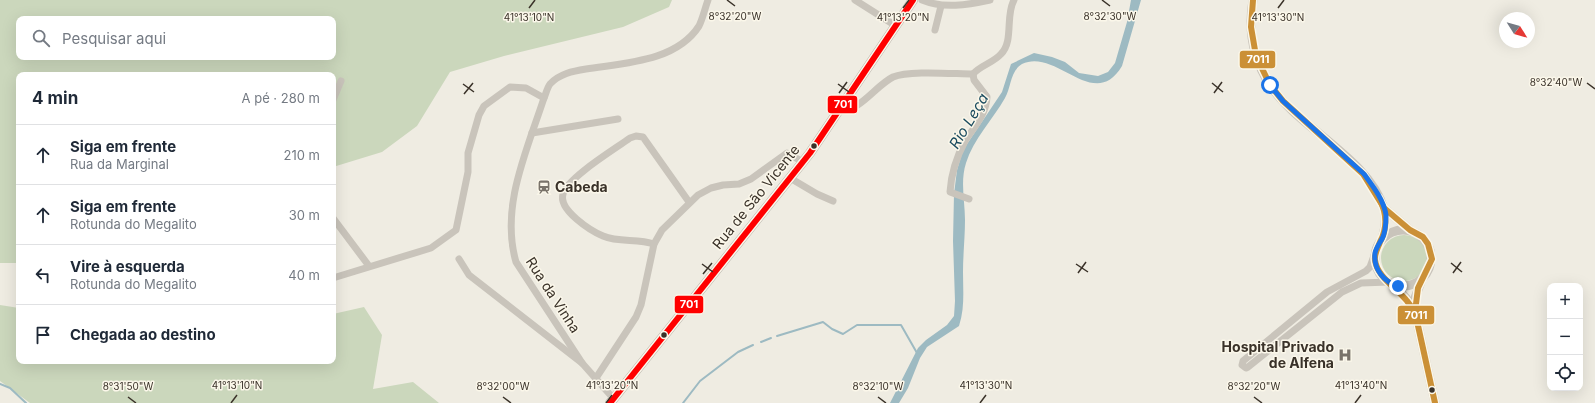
<!DOCTYPE html>
<html lang="pt">
<head>
<meta charset="utf-8">
<style>
	body { margin:0; font-family:Inter,sans-serif; background:#f6f6f7; color:#1f2937 }
	.controls { position:absolute; right:12px; bottom:12px; display:grid; overflow:hidden; border-radius:8px; box-shadow:0 4px 16px #0002 }
	.controls button { width:36px; height:36px; display:grid; place-items:center; padding:0; border:0; border-bottom:1px solid #e0e1e3; background:#fff; color:#1f2937; font:20px sans-serif }
	.compass { position:absolute; left:1499px; top:12px; width:36px; height:36px; border-radius:50%; background:#fff; box-shadow:0 4px 16px #0002; rotate:127deg }
	.stop { position:absolute; width:12px; height:12px; margin:-9px; border:3px solid #1a73e8; border-radius:50%; background:#fff }
	.stop.end { background:#1a73e8; border-color:#fff; box-shadow:0 1px 4px #0008 }
	.list { margin:0; padding:0; list-style:none }
	h2 { display:flex; justify-content:space-between; align-items:center; height:52px; margin:0; padding:0 16px; font-size:17px }
	h2 small { font-size:13px; font-weight:400; color:#747a83 }
	.list li { display:grid; grid-template-columns:26px 1fr auto; gap:12px; align-items:center; box-sizing:border-box; height:60px; padding:0 16px; border-top:1px solid #e0e1e3 }
	.list b { display:block; font-size:15px; white-space:nowrap }
	.list p { margin:0; font-size:13px; white-space:nowrap; color:#747a83 }
	.list em { font-size:13px; font-style:normal; color:#747a83 }
	.icon { flex:none; width:22px; height:22px; fill:none; stroke:currentColor; stroke-width:2; stroke-linecap:round; stroke-linejoin:round }
	.map { position:relative; flex:none; width:1595px; height:403px; overflow:hidden }
	.search { position:absolute; background:#fff; box-shadow:0 4px 16px #0002; left:16px; top:16px; width:320px; height:44px; display:flex; align-items:center; gap:10px; box-sizing:border-box; padding:0 14px; border-radius:8px; color:#747a83; font-size:15px }
	.panel { position:absolute; background:#fff; box-shadow:0 4px 16px #0002; left:16px; top:72px; width:320px; height:292px; border-radius:8px }
	.map>svg:first-child { display:block }
</style>
</head>
<body>
<div class="map">
<svg width="1595" height="403" viewBox="0 0 1595 403">
	<rect width="100%" height="100%" fill="#efece2"/>
	<g fill="#cbd7bc" fill-rule="evenodd">
		<path d="M0 0H672L669 7 623 27 504 56 450 72 417 126 382 152 333 167V75H19V263H0ZM19 19H333V57H19Z"/>
		<circle cx="1404" cy="258" r="23"/>
		<polygon points="0,305 19,308 19,361 333,361 333,314 364,307 382,335 373,389 413,382 439,403 30,403 0,381"/>
	</g>
	<path fill="#9dbac2" d="M1131 0H1141L1122 66C1094 113 1056 47 1022 64 1010 71 1011 88 1005 98 993 119 973 140 966 163 960 182 965 201 965 220 965 237 963 255 963 272 963 290 965 308 959 326L927 347 920 358 908 388 899 403H890L918 348 926 340 947 325 954 316 955 301 953 241 954 194 957 170 963 150 1002 92 1011 64 1034 53 1052 57 1065 62 1079 73 1098 76 1108 72 1115 63 1127 22Z"/>
	<g fill="none" stroke-linecap="round" stroke-linejoin="round">
		<g stroke="#9dbac2" stroke-width="2">
			<polyline points="777,336 823,322 832,329 843,334 857,325 901,325 917,353"/>
			<polyline points="761,342 771,338"/>
			<polyline points="0,384 10,388 26,403"/>
			<polyline points="683,403 700,381 738,352 753,345"/>
		</g>
		<g stroke="#c9c4bb" stroke-width="7">
			<polyline points="855,0 896,26"/>
			<path d="M922 0C944 9 967 5 990 0"/>
			<polyline points="935,30 941,6"/>
			<path d="M973 74C981 65 993 63 1001 54 1014 41 1005 16 1014 0"/>
			<path d="M544 98C527 150 500 207 516 262L582 363"/>
			<polyline points="333,100 341,81"/>
			<path d="M839 111C861 111 875 86 893 77 909 70 955 74 973 74"/>
			<polyline points="532,133 618,119"/>
			<polyline points="790,178 817,194 833,201"/>
			<path d="M969 199 950 192C951 175 957 156 965 141 974 127 986 115 987 97L974 80 973 74"/>
			<polyline points="333,218 369,266"/>
			<path d="M654 244C638 238 619 243 603 236 591 231 558 210 563 194 567 178 615 149 630 138L636 136 643 137 689 202"/>
			<polyline points="1375,253 1370,267 1366,271 1327,292 1243,361 1242,365 1246,368 1248,367 1342,292 1361,283 1389,282"/>
			<polyline points="459,259 469,275 582,363 613,398"/>
			<path d="M333 278 431 248 456 230 468 172V153L479 115 484 106 510 87 526 88 544 98C546 94 547 88 550 84 559 74 573 71 586 69 623 63 676 62 699 26 703 18 705 8 708 0"/>
			<polyline points="596,378 636,317 641,305 654,244 662,230 698,195 711,188 723,185 739,184 751,179 787,153 803,162"/>
		</g>
		<g stroke="#c9c4bb" stroke-width="9">
			<path d="M1253 0C1248 29 1253 59 1270 85 1298 128 1369 158 1384 209 1387 219 1385 229 1382 239"/>
			<polyline points="1384,208 1410,230"/>
			<circle cx="1403" cy="258" r="28"/>
			<polyline points="1422,279 1415,298 1415,312 1435,403"/>
			<polyline points="1392,284 1406,298 1415,312"/>
		</g>
		<polyline stroke="#b9b4ac" stroke-width="10" points="610,403 810,153 913,0"/>
		<g stroke="#fbf7ea" stroke-width="9">
			<polyline id="bus-1" points="610,403 810,153 913,0"/>
		</g>
		<g stroke="#fbf7ea" stroke-width="9">
			<g id="bus-2">
				<polyline points="1253,0 1251,27 1256,56 1270,85 1283,101 1363,174 1384,208 1410,230 1423,237 1428,244 1432,259 1418,288 1415,312 1435,403"/>
				<path d="M1379 198C1387 213 1388 227 1380 242 1378 248 1374 254 1375 260 1377 277 1397 288 1407 301 1412 307 1415 313 1417 320"/>
			</g>
		</g>
		<use href="#bus-1" stroke="#f00" stroke-width="6"/>
		<use href="#bus-2" stroke="#cb9036" stroke-width="6"/>
	</g>
	<g fill="none" stroke-linecap="round" stroke-linejoin="round">
		<path stroke="#1a73e8" stroke-width="5" d="M1270 85 1283 101 1364 174C1372 185 1384 200 1386 215 1386 223 1386 232 1382 239 1379 244 1376 248 1375 253 1373 269 1384 282 1398 286"/>
	</g>
	<path fill="none" stroke="#3a3229" stroke-width="1.5" d="M727 0 735 6M1102 0 1110 6M529 8 535 0M903 8 909 0M1278 8 1284 0M1212 83 1223 92M1587 83 1595 89M463 84 474 92M838 84 849 92M839 93 847 82M1214 93 1222 82M464 94 473 83M1451 263 1462 272M702 264 713 272M1076 264 1088 272M1078 273 1086 262M1453 273 1461 262M703 274 712 263M128 397 136 403M503 397 511 403M878 397 886 403M1254 397 1262 403M231 403 237 395M606 403 612 395M980 403 986 395M1355 403 1361 395"/>
	<defs>
		<g id="station-bare" transform="scale(1.08)"><path d="M-3-6H3Q5-6 5-4V2Q5 4 3 4L4.5 6H3L1.5 4h-3L-3 6H-4.5L-3 4Q-5 4-5 2V-4Q-5-6-3-6ZM-3.5-4v3h7v-3ZM-3.5 1v1.5H-2V1ZM2 1v1.5H3.5V1Z" fill="#79736a" stroke="#fbf7ea" stroke-width="2.5" paint-order="stroke"/></g>
		<g id="hospital-bare" transform="scale(1.08)"><path d="M-5-5h3v3.5h4V-5h3V5h-3V1.5h-4V5h-3Z" fill="#79736a" stroke="#fbf7ea" stroke-width="2.5" paint-order="stroke"/></g>
	</defs>
	<g fill-rule="evenodd">
		<use href="#station-bare" x="544" y="187"/>
		<use href="#hospital-bare" x="1345" y="355"/>
	</g>
	<g fill="#3a3229" stroke="#fbf7ea" stroke-width="1.5">
		<circle cx="814" cy="146" r="3.5"/>
		<circle cx="664" cy="335" r="3.5"/>
		<circle cx="1432" cy="390" r="3.5"/>
	</g>
	<g text-anchor="middle" stroke-width="3" stroke-linejoin="round" paint-order="stroke">
		<g font-size="14" font-weight="bold" fill="#3a3229" stroke="#fbf7ea" text-anchor="start">
			<text x="555" y="192">Cabeda</text>
			<text x="1334" y="352" text-anchor="end">Hospital Privado<tspan x="1334" dy="16">de Alfena</tspan></text>
		</g>
		<g font-size="14" fill="#3a3229" stroke="#fbf7ea">
			<text transform="translate(756 197) rotate(-51)" y="5">Rua de São Vicente</text>
			<text transform="translate(553 295) rotate(57)" y="5">Rua da Vinha</text>
		</g>
		<g font-size="15" font-style="italic" fill="#1a4b5f" stroke="#fbf7ea">
			<text transform="translate(969 121) rotate(-59)" y="5">Rio Leça</text>
		</g>
	</g>
	<g font-size="10" text-anchor="middle" fill="#3a3229" stroke="#fbf7ea" stroke-width="3" stroke-linejoin="round" paint-order="stroke">
		<text x="735" y="20">8°32'20"W</text>
		<text x="1110" y="20">8°32'30"W</text>
		<text x="529" y="21">41°13'10"N</text>
		<text x="903" y="21">41°13'20"N</text>
		<text x="1278" y="21">41°13'30"N</text>
		<text x="1556" y="86">8°32'40"W</text>
		<text x="237" y="389">41°13'10"N</text>
		<text x="612" y="389">41°13'20"N</text>
		<text x="986" y="389">41°13'30"N</text>
		<text x="1361" y="389">41°13'40"N</text>
		<text x="128" y="390">8°31'50"W</text>
		<text x="503" y="390">8°32'00"W</text>
		<text x="878" y="390">8°32'10"W</text>
		<text x="1254" y="390">8°32'20"W</text>
	</g>
	<g stroke="#fbf7ea" stroke-width="1.5">
		<rect x="1239" y="50" width="37" height="19" rx="4" fill="#cb9036"/>
		<rect x="827" y="95" width="31" height="19" rx="4" fill="#f00"/>
		<rect x="674" y="295" width="30" height="19" rx="4" fill="#f00"/>
		<rect x="1397" y="305" width="38" height="20" rx="4" fill="#cb9036"/>
	</g>
	<g font-size="11" text-anchor="middle" font-weight="bold" fill="#fff">
		<text x="1258" y="63">7011</text>
		<text x="843" y="108">701</text>
		<text x="689" y="308">701</text>
		<text x="1416" y="319">7011</text>
	</g>
</svg>
<div class="controls">
<button>+</button>
<button>−</button>
<button><svg class="icon" aria-label="locate" viewBox="0 0 24 24"><circle cx="12" cy="12" r="6"/><path d="M12 2v4M12 18v4M2 12h4M18 12h4"/></svg></button>
</div>
<svg class="compass" viewBox="-18 -18 36 36"><path d="M0-13l5 13h-10z" fill="#e53935"/><path d="M0 13l5-13h-10z" fill="#747a83"/></svg>
<div class="stop" style="left:1270px;top:85px"></div>
<div class="stop end" style="left:1398px;top:286px"></div>
<div class="search"><svg class="icon" aria-label="search" viewBox="0 0 24 24"><circle cx="10" cy="10" r="6"/><path d="M15 15l6 6"/></svg>Pesquisar aqui</div>
<section class="panel">
<h2>4 min<small>A pé · 280 m</small></h2>
<ul class="list">
<li><svg class="icon" aria-label="ahead" viewBox="0 0 24 24"><path d="M12 20V5M6 11l6-6 6 6"/></svg><div><b>Siga em frente</b><p>Rua da Marginal</p></div><em>210 m</em></li>
<li><svg class="icon" aria-label="ahead" viewBox="0 0 24 24"><path d="M12 20V5M6 11l6-6 6 6"/></svg><div><b>Siga em frente</b><p>Rotunda do Megalito</p></div><em>30 m</em></li>
<li><svg class="icon" aria-label="left" viewBox="0 0 24 24"><path d="M17 20v-9H6M10 6l-5 5 5 5"/></svg><div><b>Vire à esquerda</b><p>Rotunda do Megalito</p></div><em>40 m</em></li>
<li><svg class="icon" aria-label="arrive" viewBox="0 0 24 24"><path d="M6 21V4h12l-3 4 3 4H6"/></svg><div><b>Chegada ao destino</b></div></li>
</ul>
</section>
</div>
</body>
</html>
